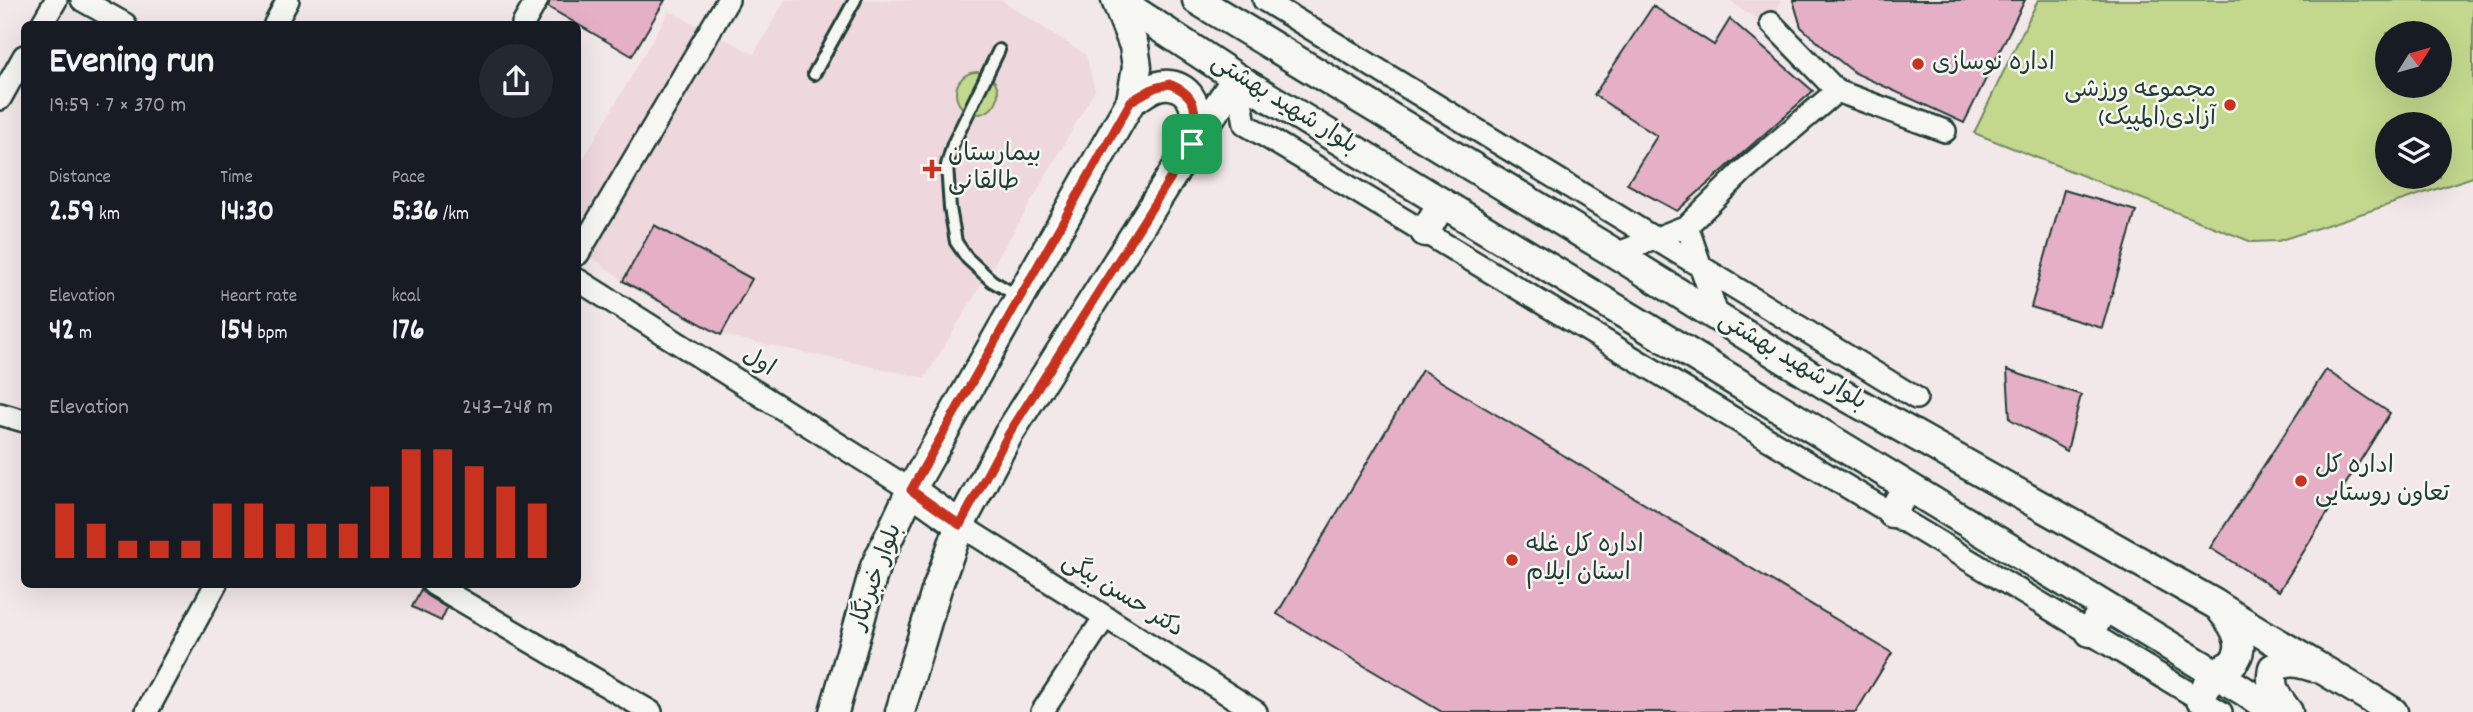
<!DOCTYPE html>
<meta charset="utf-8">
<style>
:root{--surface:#171b24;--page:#242831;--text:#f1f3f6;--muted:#9ea1a6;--accent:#c8321e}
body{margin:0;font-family:Dekko,"Playpen Sans Arabic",sans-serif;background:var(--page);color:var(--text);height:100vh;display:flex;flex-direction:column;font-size:26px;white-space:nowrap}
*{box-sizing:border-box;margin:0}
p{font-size:23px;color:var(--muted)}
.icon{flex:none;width:38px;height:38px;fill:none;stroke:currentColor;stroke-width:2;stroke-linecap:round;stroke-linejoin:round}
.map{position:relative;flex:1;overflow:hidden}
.details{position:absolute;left:21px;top:21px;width:560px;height:567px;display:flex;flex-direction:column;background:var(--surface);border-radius:10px;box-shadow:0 7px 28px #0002}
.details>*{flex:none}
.needle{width:46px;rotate:53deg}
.buttons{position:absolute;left:2375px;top:21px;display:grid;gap:14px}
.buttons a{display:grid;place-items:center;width:77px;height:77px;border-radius:50%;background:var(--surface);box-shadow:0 7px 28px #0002;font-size:35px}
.pin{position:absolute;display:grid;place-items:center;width:60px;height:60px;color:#fff;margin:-30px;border-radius:14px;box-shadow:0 4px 10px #0006}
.round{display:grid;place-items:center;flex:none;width:74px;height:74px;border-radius:37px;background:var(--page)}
.headline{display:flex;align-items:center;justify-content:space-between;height:119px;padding:0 28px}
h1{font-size:38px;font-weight:800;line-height:52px}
.stats{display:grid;grid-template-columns:repeat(3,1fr);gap:10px;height:119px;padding:7px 28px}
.stats div{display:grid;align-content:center}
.stats b{font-size:30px;font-weight:800}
.stats small{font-size:19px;font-weight:400}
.stats p{font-size:19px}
.chart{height:196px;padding:14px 28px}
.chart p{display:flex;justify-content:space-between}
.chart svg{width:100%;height:126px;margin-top:7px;stroke:var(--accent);stroke-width:6}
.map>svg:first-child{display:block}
</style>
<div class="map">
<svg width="2473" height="712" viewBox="0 0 2473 712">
<rect width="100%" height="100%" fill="#f3e8e9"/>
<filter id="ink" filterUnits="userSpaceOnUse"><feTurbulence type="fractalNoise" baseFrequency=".0143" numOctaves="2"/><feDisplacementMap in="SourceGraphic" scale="14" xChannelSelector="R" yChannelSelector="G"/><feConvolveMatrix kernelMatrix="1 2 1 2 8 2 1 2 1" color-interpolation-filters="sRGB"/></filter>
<g filter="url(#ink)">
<!-- built -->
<path fill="#efd7de" d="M785 0H1001L1086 55 1095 90 1020 221 925 378 721 335 629 285 578 247V168L669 11 754 54Z
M1730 0H1782L1771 23 1746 13Z"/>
<!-- green -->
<path fill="#c3d88d" stroke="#718a60" stroke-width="2" fill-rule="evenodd" d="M2038 0H2473V177L2278 241 2252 242 1974 133ZM2387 33H2440V86H2387ZM2440 124V177H2387V124Z
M956 93a21 21 0 1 1 42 0a21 21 0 1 1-42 0Z"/>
<!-- building -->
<path fill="#e5afc6" stroke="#1f3d34" stroke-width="2" d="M550 0H665L632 56 548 7Z
M1793 0H2025L1964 123 1855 73 1831 54 1801 27Z
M1653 6 1714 45 1730 19 1813 91 1677 211 1627 184 1657 136 1594 95Z
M2064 190 2136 211 2102 328 2031 307Z
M654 225 752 279 721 335 623 281Z
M1422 370 1892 653 1856 712H1442L1277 614Z
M2007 370 2081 395 2067 451 2010 419Z
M2326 370 2390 413 2279 591 2210 548Z
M421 589 426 595 447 608 441 621 412 607Z"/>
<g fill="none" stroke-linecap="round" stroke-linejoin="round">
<defs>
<path id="service" d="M999 50 953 144 947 165 950 208 956 242 967 258 992 281 1019 297
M814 74 855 0"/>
<path id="minor" d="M82 0 125 24
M1264 0 1916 398
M1771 23 1837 91 1945 131
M42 24 56 0
M275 24 288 0
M523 24 537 0
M1237 78 1245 124 2221 712
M0 99 24 56
M1687 226 1718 317
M578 254 728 0
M1616 254 1687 226 1743 171 1837 91
M578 280 911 490
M0 414 24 421
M960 525 1256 712
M433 584 651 712
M147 711 216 584
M1042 712 1105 617"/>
<path id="secondary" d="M1118 0 1237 78 2244 691 2275 712
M1197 0 1616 254 1826 385 2215 604C2273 642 2334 675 2393 712
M1131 101C1139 97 1147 90 1155 87 1177 79 1195 94 1195 116 1195 125 1193 135 1192 144
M1425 232 1442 203
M911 490 960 525
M1892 513 1907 487
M2090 632 2104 607
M2200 698C2205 691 2209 679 2215 673 2219 670 2226 668 2230 665 2249 649 2235 626 2222 611
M834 712 875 567 911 490 1131 101 1137 67 1134 46 1116 0
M900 712 937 588 960 525 1008 435 1192 144 1237 78
M2288 712C2276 696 2269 688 2273 668 2288 660 2297 662 2313 667"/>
</defs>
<!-- service casing -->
<use href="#service" stroke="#1f3d34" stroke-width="16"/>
<!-- minor casing -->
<use href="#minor" stroke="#1f3d34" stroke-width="26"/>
<!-- secondary casing -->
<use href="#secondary" stroke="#1f3d34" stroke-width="33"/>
<!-- service -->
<use href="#service" stroke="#f6f6f2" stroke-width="10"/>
<!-- minor -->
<use href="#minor" stroke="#f6f6f2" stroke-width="21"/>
<!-- secondary -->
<use href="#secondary" stroke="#f6f6f2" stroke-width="28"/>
</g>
</g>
<g fill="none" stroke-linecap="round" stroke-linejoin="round" filter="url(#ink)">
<defs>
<path id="route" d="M1169 84C1201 96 1196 114 1192 144L1008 435 960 525 911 490 1131 101 1154 88Z"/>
</defs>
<!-- route casing -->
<use href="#route" stroke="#fff" stroke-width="14"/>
<!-- route -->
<use href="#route" stroke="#c8321e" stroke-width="9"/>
</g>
<!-- markers -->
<g fill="#c8321e" stroke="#f6f6f2" stroke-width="2.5">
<circle cx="1918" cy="64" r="7"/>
<circle cx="2230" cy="105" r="7"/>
<path d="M928.5 158.5h7v7h7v7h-7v7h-7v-7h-7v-7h7z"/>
<circle cx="2301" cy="481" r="7"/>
<circle cx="1512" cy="560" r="7"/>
</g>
<g text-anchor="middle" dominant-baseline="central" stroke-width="5" stroke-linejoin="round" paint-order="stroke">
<!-- poi labels -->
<g font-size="24" fill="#1f3d34" stroke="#f6f6f2" text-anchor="start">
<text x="1932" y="64">اداره نوسازی</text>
<text x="2216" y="91" text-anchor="end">مجموعه ورزشی<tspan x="2216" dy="28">آزادی(المپیک)</tspan></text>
<text x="948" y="155">بیمارستان<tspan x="948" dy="28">طالقانی</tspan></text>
<text x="2315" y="467">اداره کل<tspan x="2315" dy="28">تعاون روستایی</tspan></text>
<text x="1526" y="546">اداره کل غله<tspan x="1526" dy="28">استان ایلام</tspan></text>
</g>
<!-- street labels -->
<g font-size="24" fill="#1f3d34" stroke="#f6f6f2">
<text transform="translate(1284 105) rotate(32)">بلوار شهید بهشتی</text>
<text transform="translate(1792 362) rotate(31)">بلوار شهید بهشتی</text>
<text transform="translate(758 363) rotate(32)">اول</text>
<text transform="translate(877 577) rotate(-70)">بلوار خبرنگار</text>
<text transform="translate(1122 596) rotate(32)">دکتر حسن بیگی</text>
</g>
</g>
</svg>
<div class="buttons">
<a><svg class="needle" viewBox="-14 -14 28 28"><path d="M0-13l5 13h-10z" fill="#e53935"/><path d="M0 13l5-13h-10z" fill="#9ea1a6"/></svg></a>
<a><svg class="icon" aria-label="layers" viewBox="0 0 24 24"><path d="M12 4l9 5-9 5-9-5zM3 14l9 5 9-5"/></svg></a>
</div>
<div class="pin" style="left:1192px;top:144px;background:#1e9e55"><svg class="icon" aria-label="arrive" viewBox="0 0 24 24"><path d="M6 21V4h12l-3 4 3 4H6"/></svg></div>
<section class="details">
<div class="headline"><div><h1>Evening run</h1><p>19:59 · 7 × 370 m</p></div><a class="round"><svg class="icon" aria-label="share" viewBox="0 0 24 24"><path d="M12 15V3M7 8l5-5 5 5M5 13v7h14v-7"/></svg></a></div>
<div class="stats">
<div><p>Distance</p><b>2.59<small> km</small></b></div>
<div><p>Time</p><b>14:30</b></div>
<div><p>Pace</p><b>5:36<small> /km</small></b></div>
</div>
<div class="stats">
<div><p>Elevation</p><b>42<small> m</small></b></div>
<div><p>Heart rate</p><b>154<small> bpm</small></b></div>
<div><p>kcal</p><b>176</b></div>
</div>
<div class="chart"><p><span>Elevation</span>243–248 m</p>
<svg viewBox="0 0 160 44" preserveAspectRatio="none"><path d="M5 44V25M15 44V32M25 44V38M35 44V38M45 44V38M55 44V25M65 44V25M75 44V32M85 44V32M95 44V32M105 44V19M115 44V6M125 44V6M135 44V12M145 44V19M155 44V25"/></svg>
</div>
</section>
</div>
